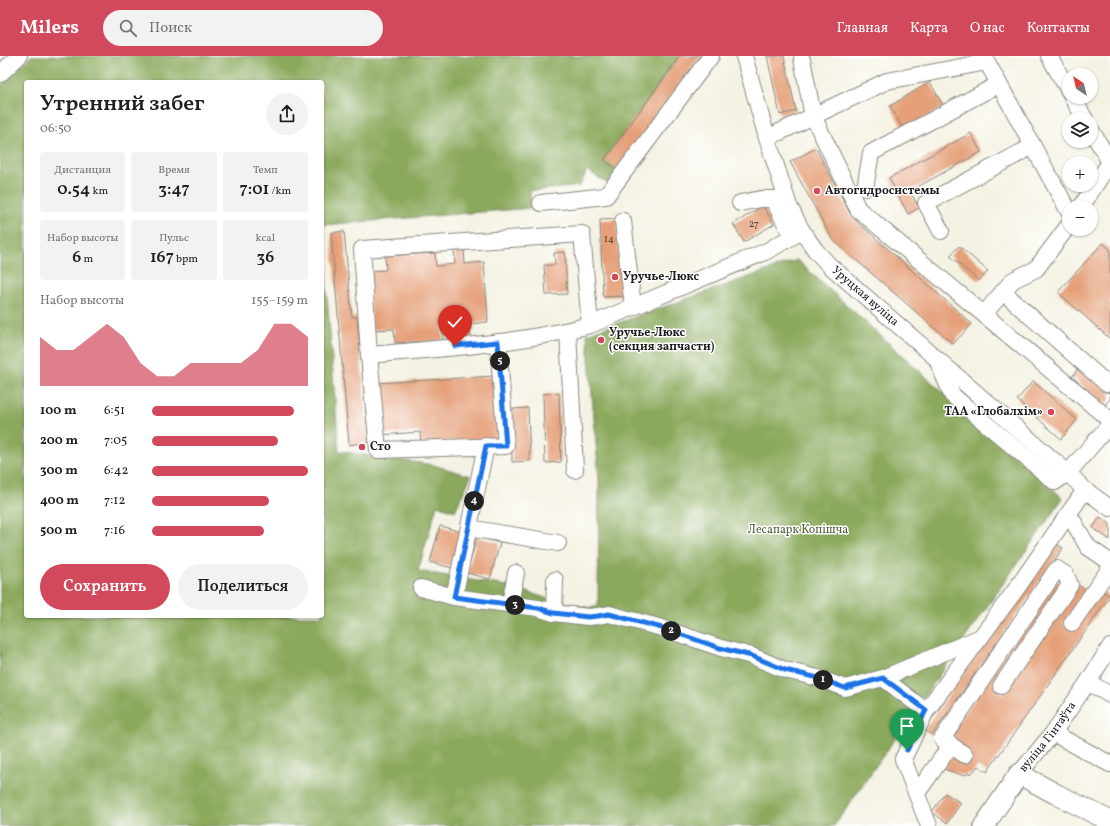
<!DOCTYPE html>
<html lang="ru">
<meta charset="utf-8">
<style>
:root{--surface:#fff;--page:#f2f2f2;--text:#202124;--muted:#757577;--accent:#d1495b}
body{margin:0;font-family:Vollkorn,serif;background:var(--page);color:var(--text);height:100vh;display:flex;flex-direction:column;font-size:15px;white-space:nowrap}
*{box-sizing:border-box;margin:0}
p{font-size:13px;color:var(--muted)}
.icon{flex:none;width:22px;height:22px;fill:none;stroke:currentColor;stroke-width:2;stroke-linecap:round;stroke-linejoin:round}
.map{position:relative;flex:1;overflow:hidden}
.sheet{position:absolute;left:24px;top:24px;width:300px;height:538px;display:flex;flex-direction:column;background:var(--surface);border-radius:4px;box-shadow:0 1px 3px #0004}
.sheet>*{flex:none}
.needle{width:26px;rotate:325deg}
.tools{position:absolute;left:1062px;top:12px;display:grid;gap:8px}
.tools a{display:grid;place-items:center;width:36px;height:36px;border-radius:50%;background:var(--surface);box-shadow:0 1px 3px #0004;font-size:20px}
.pin{position:absolute;display:grid;place-items:center;width:34px;height:34px;color:#fff;margin:-41px -17px;border-radius:50% 50% 50% 0;rotate:-45deg;box-shadow:0 0 4px #0007}
.pin .icon{rotate:45deg}
.km{position:absolute;width:20px;height:20px;margin:-10px;border-radius:50%;background:#222;color:#fff;font-size:11px;line-height:20px;text-align:center}
.round{display:grid;place-items:center;flex:none;width:42px;height:42px;border-radius:21px;background:var(--page)}
.summary{display:flex;align-items:center;justify-content:space-between;height:68px;padding:0 16px}
h1{font-size:22px;font-weight:600;line-height:30px}
.figures{display:grid;grid-template-columns:repeat(3,1fr);gap:6px;height:68px;padding:4px 16px}
.figures div{display:grid;align-content:center;border-radius:4px;background:var(--page);text-align:center}
.figures b{font-size:17px;font-weight:600}
.figures small{font-size:11px;font-weight:400}
.figures p{font-size:11px}
.chart{height:112px;padding:8px 16px}
.chart p{display:flex;justify-content:space-between}
.chart svg{width:100%;height:72px;margin-top:4px;fill:var(--accent);opacity:.7}
.primary-button{display:flex;gap:8px;margin-top:auto;padding:8px 16px}
.primary-button a{flex:1;height:46px;border-radius:24px;background:var(--accent);color:#fff;font-size:16px;font-weight:600;line-height:46px;text-align:center}
.primary-button a+a{background:var(--page);color:var(--text)}
ul{padding:0 16px;list-style:none;font-size:13px}
li{display:grid;grid-template-columns:64px 48px 1fr;align-items:center;height:30px}
li i{height:10px;border-radius:5px;background:var(--accent)}
header{display:flex;align-items:center;gap:24px;box-sizing:border-box;height:56px;padding:0 20px;background:var(--accent);color:#fff}
header strong{font-size:19px}
nav{display:flex;gap:22px;margin-inline-start:auto;font-size:14px}
.search{width:280px;height:36px;background:var(--page);display:flex;align-items:center;gap:10px;box-sizing:border-box;padding:0 14px;border-radius:22px;color:var(--muted);font-size:15px}
.map>svg:first-child{display:block}
</style>
<header>
<strong>Milers</strong>
<div class="search"><svg class="icon" aria-label="search" viewBox="0 0 24 24"><circle cx="10" cy="10" r="6"/><path d="M15 15l6 6"/></svg>Поиск</div>
<nav><a>Главная</a><a>Карта</a><a>О нас</a><a>Контакты</a></nav>
</header>
<div class="map">
<svg width="1110" height="770" viewBox="0 0 1110 770">
<rect width="100%" height="100%" fill="#fff"/>
<filter id="ink" filterUnits="userSpaceOnUse"><feTurbulence type="fractalNoise" baseFrequency=".025" numOctaves="2"/><feDisplacementMap in="SourceGraphic" scale="8" xChannelSelector="R" yChannelSelector="G"/><feConvolveMatrix kernelMatrix="1 2 1 2 8 2 1 2 1" color-interpolation-filters="sRGB"/></filter>
<filter id="wash" filterUnits="userSpaceOnUse"><feTurbulence type="fractalNoise" baseFrequency=".012" numOctaves="4" result="noise"/><feDisplacementMap in="SourceGraphic" scale="16" xChannelSelector="R" yChannelSelector="G"/><feGaussianBlur stdDeviation="0.9" result="paint"/><feColorMatrix in="noise" values="0 0 0 0 0 0 0 0 0 0 0 0 0 0 0 0 0 1.4 0 .05"/><feComposite in="paint" operator="in"/></filter>
<g filter="url(#wash)">
<rect width="100%" height="100%" fill="#f4f2e2"/>
<!-- forest -->
<path fill="#8aa95c" stroke="#53623c" d="M31 0H680L604 104 617 114 607 127 587 114 580 130 530 135 531 152 322 169V26H26V560H322V173L339 395 433 409 471 420 455 455 437 449 418 515 513 531 554 545 590 552 598 549 599 424 587 278 797 204 926 321 1063 442 834 770H0V30Z"/>
<g id="blocks">
<!-- building -->
<path fill="#e5a079" d="M680 0H700L617 114 604 104Z
M767 0H784L796 55 780 59Z
M930 26 944 51 904 74 890 50Z
M971 77 981 96 910 135 919 152 908 158 889 122Z
M816 92 852 161 972 268 953 288 832 183 790 106Z
M763 150 774 168 744 186 733 168Z
M617 163 619 203H624L626 240 603 241 600 164Z
M344 175 352 261H357L369 386 349 389 331 177Z
M1103 187 1110 193V283L1058 236Z
M959 190 988 215 979 225 950 200Z
M464 193 465 208 484 206 488 266 470 268 471 283H462L461 267 442 269 443 284 395 287 394 273 372 274 368 215 386 214 385 200 435 197 436 210 455 208 454 194Z
M565 196 567 238 546 239 544 209H555L554 197Z
M1079 311 1110 337V343L1105 349 1072 321Z
M494 320 498 382 421 387 420 376 380 379 377 327Z
M1033 325 1077 364 1061 383 1017 344Z
M559 337 561 406 545 407 543 338Z
M528 352 530 405 512 406 511 353Z
M1100 461 1110 468V484L1093 472Z
M440 470 462 476 452 512 430 506Z
M477 481 500 487 490 523 467 517Z
M1055 487 1063 492 932 679 924 674Z
M1055 524 1064 530 994 633 1002 638 1077 528 1086 534 1063 568 1072 574 1100 534 1110 540 987 716 978 710 972 717 962 719 944 713 949 698 948 681Z
M945 737 961 747 947 767 932 756Z"/>
</g>
</g>
<g filter="url(#ink)">
<use href="#blocks" fill-opacity="0" stroke="#88877f" stroke-width="1"/>
<g fill="none" stroke-linecap="round" stroke-linejoin="round">
<defs>
<g id="minor">
<path id="s1" d="M744 0 767 82 789 150 802 175 816 195 829 209 1068 417 1085 434 1110 452"/>
<path d="M1049 0 1069 35"/>
<path d="M802 3 813 60 858 153 1110 364"/>
<path d="M0 18 19 0"/>
<path d="M1072 41 1085 63"/>
<path d="M1091 74 1110 106"/>
<path d="M767 82 887 25 987 6 1069 156"/>
<path d="M865 132 871 97 999 28"/>
<path d="M541 147 606 140 711 0"/>
<path d="M740 147 761 143H773L792 180"/>
<path d="M1081 151 1110 106"/>
<path d="M623 165 633 251"/>
<path d="M941 175 926 147 1033 90"/>
<path d="M1003 236 1107 328"/>
<path d="M984 258 1013 224 1036 213 1069 169"/>
<path d="M590 269 582 178 362 193 369 299C443 292 518 288 590 269L767 195 802 175"/>
<path d="M568 275 575 414"/>
<path d="M369 299 378 394 506 390 498 286"/>
<path d="M938 306 952 339 1055 426 1068 417 1110 368"/>
<path d="M1067 461 1073 465 1088 491 1110 506"/>
<path d="M469 472 558 487"/>
<path d="M421 532 454 541 538 552 554 557 588 561 598 560 609 558 662 572 721 592 752 600 785 614 818 622 845 632 883 622 981 581"/>
<path d="M454 541 486 390"/>
<path d="M510 548 516 517"/>
<path d="M554 557 555 524"/>
<path d="M1072 567 1110 512"/>
<path d="M883 622 926 655"/>
<path d="M1088 626 1110 639"/>
<path d="M1053 677 1110 708"/>
<path d="M965 699 942 683 1057 513 1066 519 1070 529 1001 630"/>
<path id="s2" d="M1019 718 1053 677 1088 626 1110 591"/>
<path d="M917 737 951 689"/>
<path d="M929 770 903 703 926 655 1017 532 1085 434"/>
</g>
<path id="major" d="M984 770 1019 718 1056 738 1110 765"/>
</defs>
<!-- minor casing -->
<use href="#minor" stroke="#88877f" stroke-width="18"/>
<!-- major casing -->
<use href="#major" stroke="#88877f" stroke-width="22"/>
<!-- minor -->
<use href="#minor" stroke="#fff" stroke-width="16"/>
<!-- major -->
<use href="#major" stroke="#fff" stroke-width="20"/>
</g>
</g>
<g fill="none" stroke-linecap="round" stroke-linejoin="round" filter="url(#ink)">
<defs>
<path id="route" d="M455 290 498 286 506 390H486L454 541 538 552 554 557 588 561 598 560 609 558 662 572 720 592 752 600 785 614 818 622 845 632 883 622 926 654 907 694"/>
</defs>
<!-- route casing -->
<use href="#route" stroke="#fff" stroke-width="8"/>
<!-- route -->
<use href="#route" stroke="#1a73e8" stroke-width="5"/>
</g>
<!-- markers -->
<g fill="#d1495b" stroke="#fff" stroke-width="1.5">
<circle cx="817" cy="135" r="4"/>
<circle cx="615" cy="221" r="4"/>
<circle cx="601" cy="284" r="4"/>
<circle cx="1051" cy="356" r="4"/>
<circle cx="362" cy="391" r="4"/>
</g>
<g text-anchor="middle" dominant-baseline="central" stroke-width="3" stroke-linejoin="round" paint-order="stroke">
<!-- number labels -->
<g font-size="10" fill="#4e3d33">
<text x="754" y="168">27</text>
<text x="609" y="183">14</text>
</g>
<!-- poi labels -->
<g font-size="12" font-weight="bold" fill="#1c1c1c" stroke="#fff" text-anchor="start">
<text x="825" y="135">Автогидросистемы</text>
<text x="623" y="221">Уручье-Люкс</text>
<text x="609" y="277">Уручье-Люкс<tspan x="609" dy="14">(секция запчасти)</tspan></text>
<text x="1043" y="356" text-anchor="end">ТАА «Глобалхім»</text>
<text x="370" y="391">Сто</text>
</g>
<!-- street labels -->
<g font-size="12" fill="#1c1c1c" stroke="#fff">
<text stroke="none"><textPath href="#s1" startOffset="276">Уруцкая вуліца</textPath></text>
<text stroke="none"><textPath href="#s2" startOffset="47">вуліца Гінтаўта</textPath></text>
</g>
<!-- park labels -->
<g font-size="12" fill="#565f3a" stroke="#fff">
<text x="798" y="474">Лесапарк Копішча</text>
</g>
</g>
</svg>
<div class="tools">
<a><svg class="needle" viewBox="-14 -14 28 28"><path d="M0-13l5 13h-10z" fill="#e53935"/><path d="M0 13l5-13h-10z" fill="#757577"/></svg></a>
<a><svg class="icon" aria-label="layers" viewBox="0 0 24 24"><path d="M12 4l9 5-9 5-9-5zM3 14l9 5 9-5"/></svg></a>
<a>+</a>
<a>−</a>
</div>
<div class="pin" style="left:907px;top:694px;background:#1e9e55"><svg class="icon" aria-label="arrive" viewBox="0 0 24 24"><path d="M6 21V4h12l-3 4 3 4H6"/></svg></div>
<div class="pin" style="left:455px;top:290px;background:#d93025"><svg class="icon" aria-label="check" viewBox="0 0 24 24"><path d="M5 12l5 5 9-10"/></svg></div>
<b class="km" style="left:823px;top:624px">1</b>
<b class="km" style="left:671px;top:575px">2</b>
<b class="km" style="left:515px;top:549px">3</b>
<b class="km" style="left:474px;top:445px">4</b>
<b class="km" style="left:500px;top:305px">5</b>
<section class="sheet">
<div class="summary"><div><h1>Утренний забег</h1><p>06:50</p></div><a class="round"><svg class="icon" aria-label="share" viewBox="0 0 24 24"><path d="M12 15V3M7 8l5-5 5 5M5 13v7h14v-7"/></svg></a></div>
<div class="figures">
<div><p>Дистанция</p><b>0.54<small> km</small></b></div>
<div><p>Время</p><b>3:47</b></div>
<div><p>Темп</p><b>7:01<small> /km</small></b></div>
</div>
<div class="figures">
<div><p>Набор высоты</p><b>6<small> m</small></b></div>
<div><p>Пульс</p><b>167<small> bpm</small></b></div>
<div><p>kcal</p><b>36</b></div>
</div>
<div class="chart"><p><span>Набор высоты</span>155–159 m</p>
<svg viewBox="0 0 160 44" preserveAspectRatio="none"><path d="M0 44V14L10 22L20 22L30 14L40 6L50 14L60 30L70 38L80 38L90 30L100 30L110 30L120 30L130 22L140 6L150 6L160 14V44z"/></svg>
</div>
<ul>
<li><b>100 m</b>6:51<i style="width:91%"></i></li>
<li><b>200 m</b>7:05<i style="width:81%"></i></li>
<li><b>300 m</b>6:42<i style="width:100%"></i></li>
<li><b>400 m</b>7:12<i style="width:75%"></i></li>
<li><b>500 m</b>7:16<i style="width:72%"></i></li>
</ul>
<div class="primary-button"><a>Сохранить</a><a>Поделиться</a></div>
</section>
</div>
